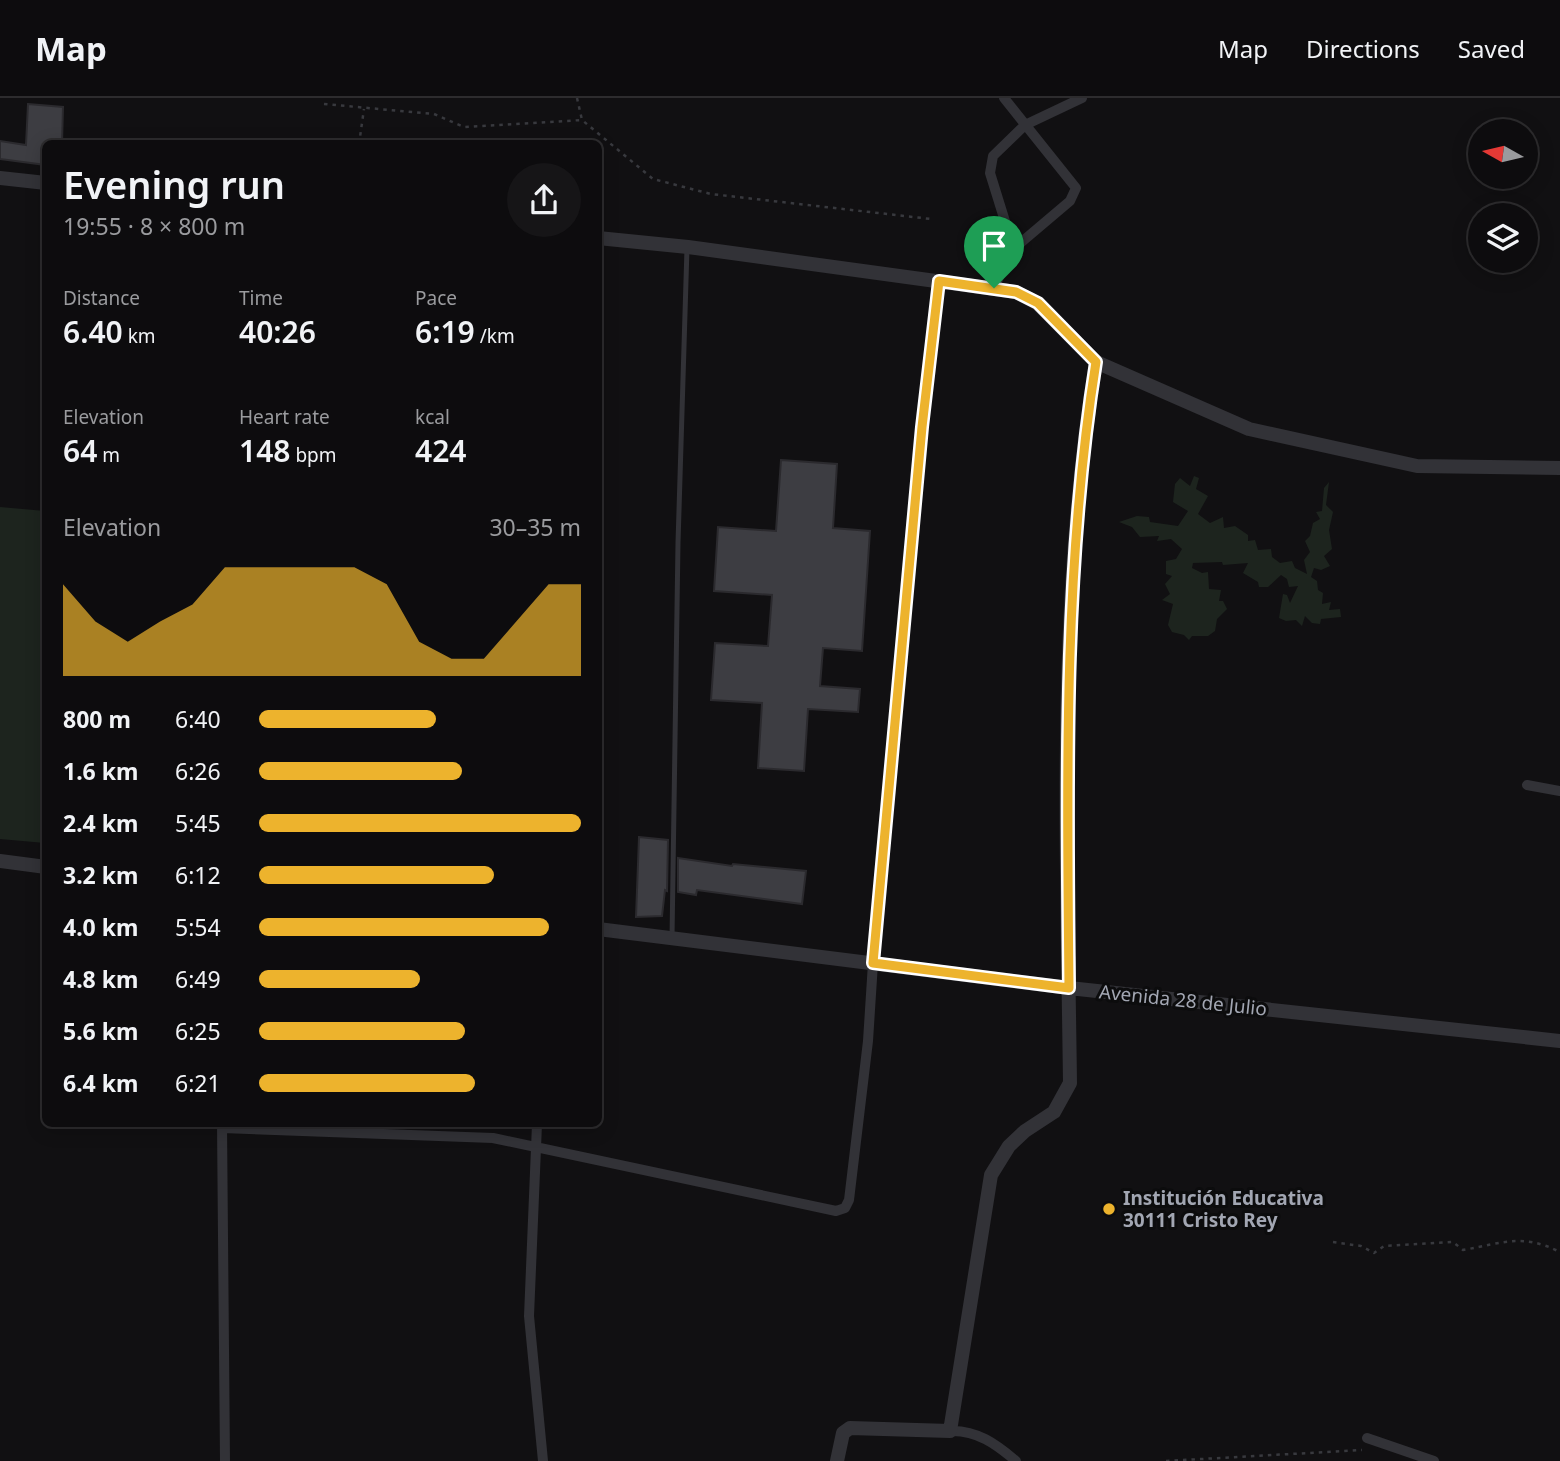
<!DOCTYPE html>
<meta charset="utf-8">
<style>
:root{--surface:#0d0c0e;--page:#161517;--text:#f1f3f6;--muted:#9a9b9e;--line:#2d2c2e;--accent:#edb32d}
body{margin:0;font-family:"Noto Sans",sans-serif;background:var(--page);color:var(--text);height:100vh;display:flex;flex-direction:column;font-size:26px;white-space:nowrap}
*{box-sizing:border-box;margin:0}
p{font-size:23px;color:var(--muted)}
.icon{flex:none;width:38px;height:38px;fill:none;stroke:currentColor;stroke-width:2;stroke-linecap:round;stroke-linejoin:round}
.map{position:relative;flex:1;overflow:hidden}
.sheet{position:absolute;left:42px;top:42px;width:560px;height:987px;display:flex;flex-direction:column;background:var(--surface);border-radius:10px;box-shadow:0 4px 18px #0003,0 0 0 2px var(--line)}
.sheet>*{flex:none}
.needle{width:46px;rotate:278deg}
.buttons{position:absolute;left:1468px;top:21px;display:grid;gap:14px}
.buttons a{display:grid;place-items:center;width:70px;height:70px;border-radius:50%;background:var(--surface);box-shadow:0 4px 18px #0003,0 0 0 2px var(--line);font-size:35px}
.pin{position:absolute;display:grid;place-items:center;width:60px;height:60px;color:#fff;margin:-72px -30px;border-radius:50% 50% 50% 0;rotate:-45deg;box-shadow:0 0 7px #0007}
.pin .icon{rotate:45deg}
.round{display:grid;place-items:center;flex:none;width:74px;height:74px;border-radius:37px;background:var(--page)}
.overview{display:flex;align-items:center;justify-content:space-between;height:119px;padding:0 21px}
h1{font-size:38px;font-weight:600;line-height:52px}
.metrics{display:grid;grid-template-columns:repeat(3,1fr);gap:10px;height:119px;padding:7px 21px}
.metrics div{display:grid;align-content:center}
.metrics b{font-size:30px;font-weight:600}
.metrics small{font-size:19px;font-weight:400}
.metrics p{font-size:19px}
.chart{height:196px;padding:14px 21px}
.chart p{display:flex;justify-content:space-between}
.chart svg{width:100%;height:126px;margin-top:7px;fill:var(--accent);opacity:.7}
ul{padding:0 21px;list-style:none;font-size:23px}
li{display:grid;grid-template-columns:112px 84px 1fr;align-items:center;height:52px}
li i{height:18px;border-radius:9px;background:var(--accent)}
header{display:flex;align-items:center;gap:42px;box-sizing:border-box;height:98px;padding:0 35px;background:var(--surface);border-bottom:2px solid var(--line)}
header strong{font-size:33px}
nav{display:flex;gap:38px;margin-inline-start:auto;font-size:24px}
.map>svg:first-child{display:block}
</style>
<header>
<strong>Map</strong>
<nav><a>Map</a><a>Directions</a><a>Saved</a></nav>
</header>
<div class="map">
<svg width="1560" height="1363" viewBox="0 0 1560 1363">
<rect width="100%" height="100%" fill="#111012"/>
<!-- green -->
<path fill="#1d241e" d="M1194 378 1199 380 1196 391 1208 398 1198 416 1210 425 1223 419 1224 430 1235 428 1248 437V443L1255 442 1258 452 1271 451 1272 459 1280 465 1292 463 1295 470 1307 476 1304 462 1310 454 1305 443 1310 438 1313 425 1320 421 1316 414 1322 413 1324 390 1329 384 1326 407 1333 414 1329 432 1332 451 1324 458 1330 468 1321 472 1314 470 1311 479 1317 483 1318 492 1323 495 1322 506 1331 504 1329 512 1340 511 1341 519 1321 521 1320 526 1312 525 1305 518 1302 528 1296 522 1286 523 1279 520 1283 496 1287 497 1290 505 1298 488 1289 489 1287 481 1281 477 1268 489H1259L1258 484 1243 475 1248 465 1223 467 1222 464 1193 465 1192 470 1202 475 1208 474 1209 491 1221 492 1219 503H1223L1227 511 1217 521 1215 533 1208 538H1192L1189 542 1184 537 1172 534 1168 527 1173 506 1162 502 1170 496 1165 486 1172 478 1166 476V463L1176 461 1182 451 1171 441 1157 443 1159 438 1140 439 1132 429 1119 424 1137 418 1149 419 1150 424 1178 428 1188 413 1173 404 1175 386 1180 380 1190 388Z
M0 409 45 413V745L0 741Z"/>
<!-- building -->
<path fill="#3d3d42" stroke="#2b2a2e" stroke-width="2" d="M28 6 63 9 62 46H46V67L0 61V43L26 47Z
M781 362 837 366 833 430 870 433 862 553 823 550 820 588 860 591 858 614 808 611 804 673 758 670 762 605 711 602 715 545 768 548 772 497 714 493 718 429 776 433Z
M639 739 668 742 667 793 665 792 662 818 636 819Z
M678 760 732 768 733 766 806 773 802 806 697 792 696 797 678 794Z"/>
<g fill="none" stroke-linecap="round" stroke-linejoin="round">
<!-- path -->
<path stroke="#38393e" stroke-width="2.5" stroke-dasharray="3.5 5" stroke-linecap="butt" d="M577 0 582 22 653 81 711 96 931 121
M324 6 434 16 464 29 582 22
M359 46 364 11
M1333 1144 1361 1148 1374 1155 1384 1148 1453 1144 1463 1152C1503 1145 1522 1135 1560 1154
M1166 1363 1362 1352"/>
<!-- service -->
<path stroke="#323237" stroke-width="5" d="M672 840 678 445 687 150
M874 863 922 329 939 186"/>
<!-- minor -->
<path stroke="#323237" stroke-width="10" d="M1004 0 1076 90 1070 103 1011 153
M994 190 1011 153 1008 133 990 75 993 58 1025 27 1082 0
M1527 687 1560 693
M222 1026 225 1363
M537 1026 529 1218 543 1363
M222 1030 493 1040 836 1113 845 1110 849 1102 868 943 873 865
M950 1333C977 1332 996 1346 1016 1363
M1367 1340 1434 1363"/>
<!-- tertiary -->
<path stroke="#323237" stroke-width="14" d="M0 80 46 85
M598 140 688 149 1016 194 1037 205 1096 264 1249 331 1417 368 1560 370
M0 763 46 769
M598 831 1069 890 1560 943
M837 1363 843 1335 850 1330 950 1333 991 1077 1009 1048 1025 1033 1054 1014 1070 985C1067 745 1057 501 1096 264"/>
</g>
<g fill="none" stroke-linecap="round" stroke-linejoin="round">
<defs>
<path id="route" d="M939 183 1016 194 1038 205 1096 264C1063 470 1067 681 1069 890L873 865 922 329Z"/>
</defs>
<!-- route casing -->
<use href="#route" stroke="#fff" stroke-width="14"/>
<!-- route -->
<use href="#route" stroke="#edb32d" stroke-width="9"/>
</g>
<!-- markers -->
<circle fill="#edb32d" stroke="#0c0c0d" stroke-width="2.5" cx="1109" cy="1111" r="7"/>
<g text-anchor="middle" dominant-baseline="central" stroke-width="6" stroke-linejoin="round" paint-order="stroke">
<!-- street labels -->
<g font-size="19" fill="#a2a6b2" stroke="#0c0c0d">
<text transform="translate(1183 902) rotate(6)">Avenida 28 de Julio</text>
</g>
<!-- poi labels -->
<g font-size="19" font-weight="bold" fill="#a2a6b2" stroke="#0c0c0d" text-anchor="start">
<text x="1123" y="1100">Institución Educativa<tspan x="1123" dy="22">30111 Cristo Rey</tspan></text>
</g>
</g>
</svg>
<div class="buttons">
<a><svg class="needle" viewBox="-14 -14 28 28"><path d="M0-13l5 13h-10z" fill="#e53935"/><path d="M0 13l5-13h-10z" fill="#9a9b9e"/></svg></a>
<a><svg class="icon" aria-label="layers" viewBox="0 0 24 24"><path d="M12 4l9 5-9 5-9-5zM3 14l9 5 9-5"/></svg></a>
</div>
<div class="pin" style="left:994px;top:190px;background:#1e9e55"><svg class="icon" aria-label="arrive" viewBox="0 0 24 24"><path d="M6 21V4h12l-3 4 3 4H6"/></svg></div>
<section class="sheet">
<div class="overview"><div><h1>Evening run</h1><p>19:55 · 8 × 800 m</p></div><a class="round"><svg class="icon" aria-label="share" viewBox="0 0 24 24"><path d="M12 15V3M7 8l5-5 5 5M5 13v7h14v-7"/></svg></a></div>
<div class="metrics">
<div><p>Distance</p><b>6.40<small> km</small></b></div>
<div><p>Time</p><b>40:26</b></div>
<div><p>Pace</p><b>6:19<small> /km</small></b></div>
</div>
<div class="metrics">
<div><p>Elevation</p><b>64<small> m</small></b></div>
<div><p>Heart rate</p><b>148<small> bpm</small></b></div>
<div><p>kcal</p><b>424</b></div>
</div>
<div class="chart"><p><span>Elevation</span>30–35 m</p>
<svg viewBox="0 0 160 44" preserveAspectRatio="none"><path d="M0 44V12L10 25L20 32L30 25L40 19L50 6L60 6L70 6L80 6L90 6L100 12L110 32L120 38L130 38L140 25L150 12L160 12V44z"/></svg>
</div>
<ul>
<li><b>800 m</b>6:40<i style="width:55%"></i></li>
<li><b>1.6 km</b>6:26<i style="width:63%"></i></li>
<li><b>2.4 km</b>5:45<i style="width:100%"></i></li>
<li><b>3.2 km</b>6:12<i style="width:73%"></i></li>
<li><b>4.0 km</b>5:54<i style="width:90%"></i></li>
<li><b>4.8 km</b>6:49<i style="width:50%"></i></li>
<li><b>5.6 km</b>6:25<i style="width:64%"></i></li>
<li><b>6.4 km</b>6:21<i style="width:67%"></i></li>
</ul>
</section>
</div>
